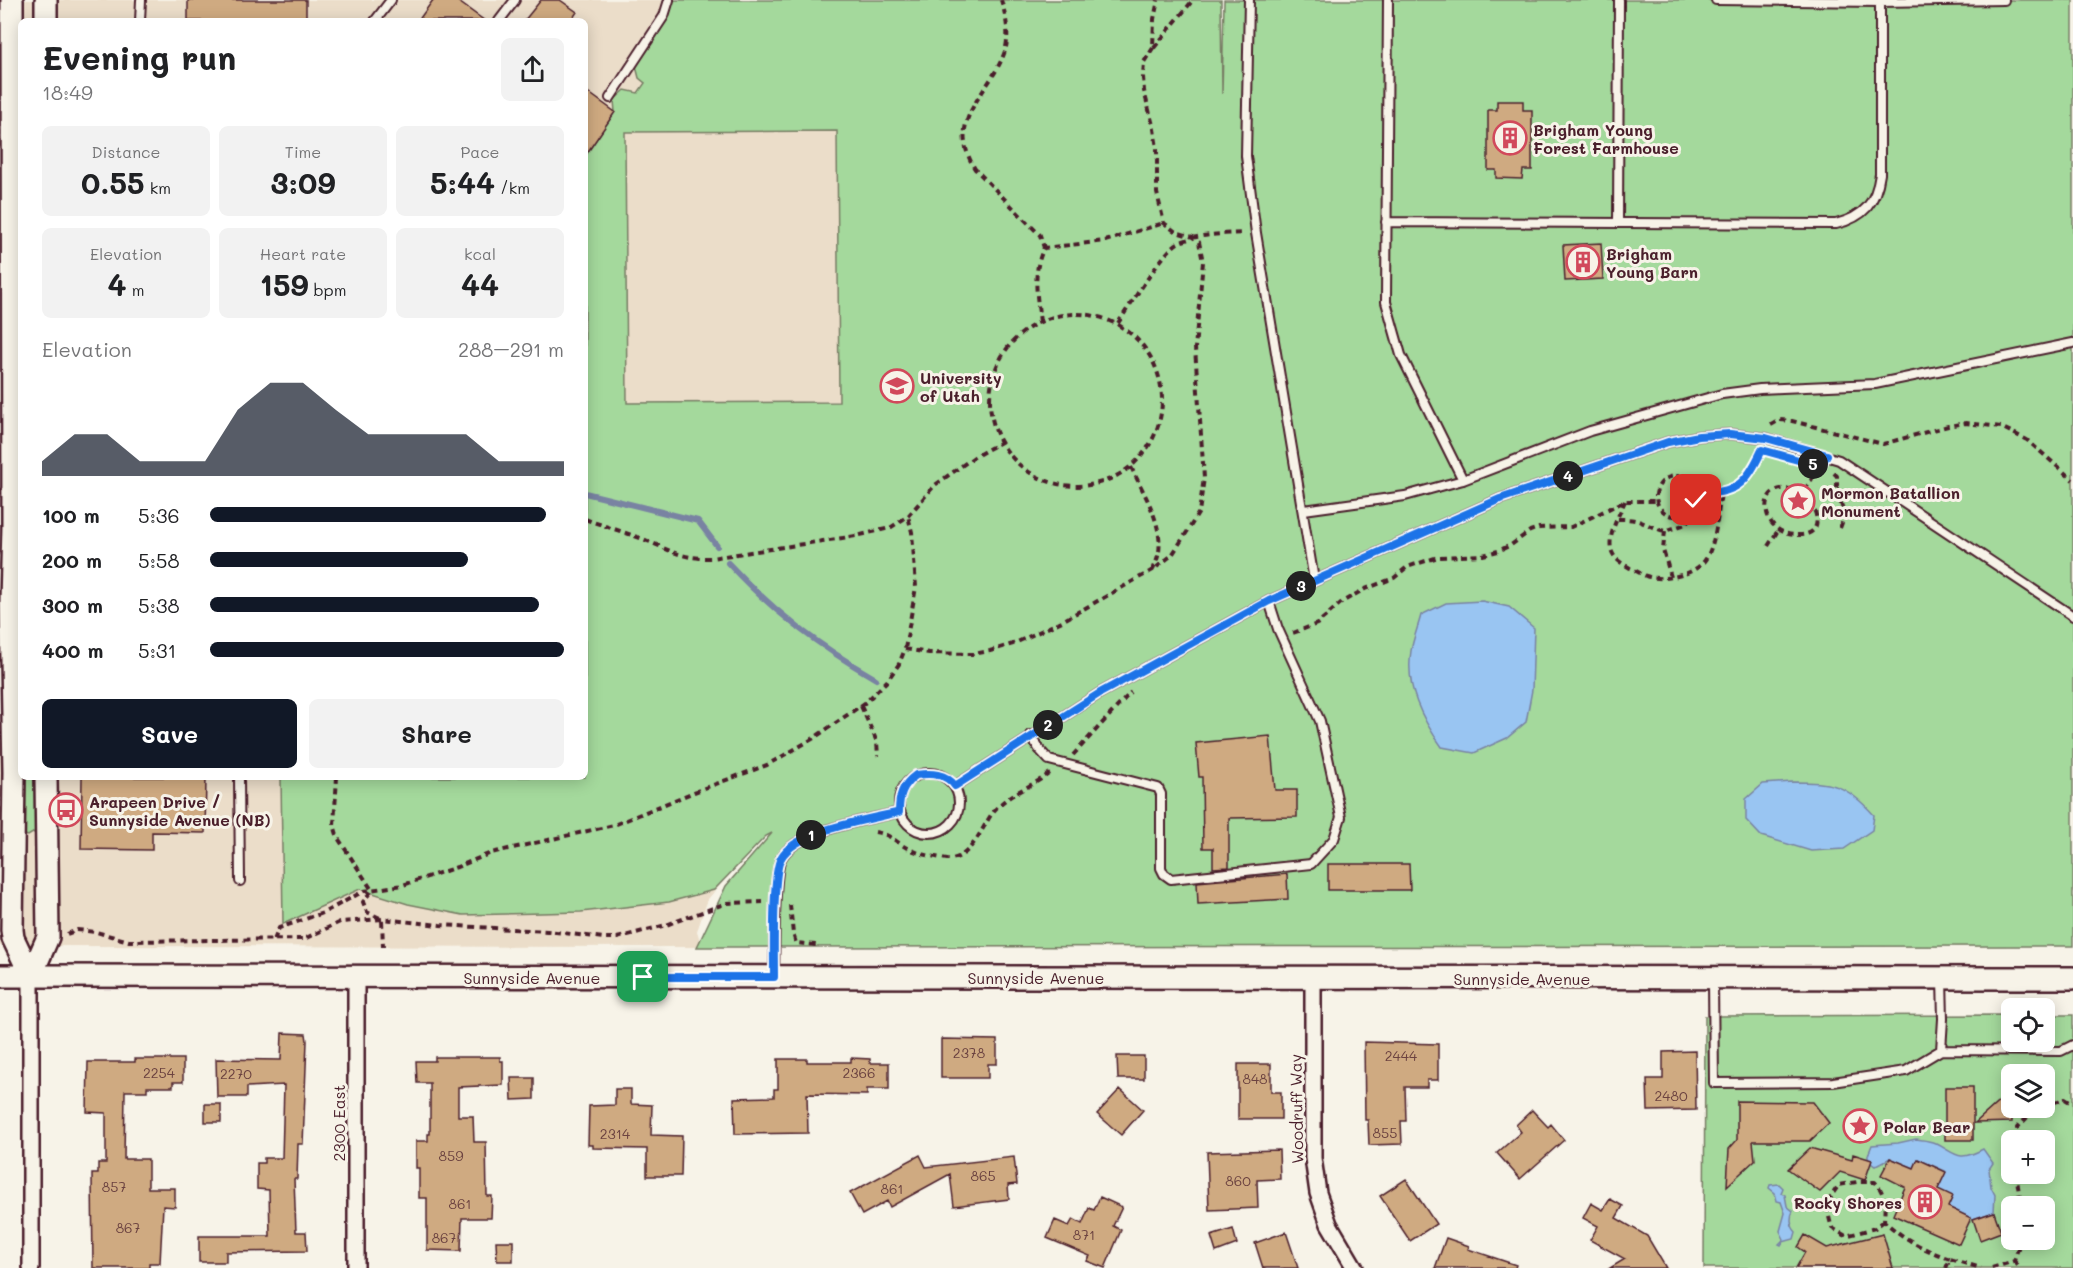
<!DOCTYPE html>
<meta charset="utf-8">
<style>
:root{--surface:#fff;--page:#f2f2f2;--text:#202124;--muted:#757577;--accent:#111827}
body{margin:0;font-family:Mali,sans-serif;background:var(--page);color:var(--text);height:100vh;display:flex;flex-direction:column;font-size:22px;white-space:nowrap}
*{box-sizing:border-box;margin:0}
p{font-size:20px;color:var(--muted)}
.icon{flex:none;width:33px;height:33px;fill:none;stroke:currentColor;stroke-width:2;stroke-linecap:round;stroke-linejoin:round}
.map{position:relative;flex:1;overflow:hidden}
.side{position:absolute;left:18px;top:18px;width:570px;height:762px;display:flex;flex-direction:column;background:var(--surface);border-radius:9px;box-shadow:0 3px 15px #0003}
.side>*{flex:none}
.tools{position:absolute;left:2001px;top:998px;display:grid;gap:12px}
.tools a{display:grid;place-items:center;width:54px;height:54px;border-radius:9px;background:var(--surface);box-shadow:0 3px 15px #0003;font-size:30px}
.pin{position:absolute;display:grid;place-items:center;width:51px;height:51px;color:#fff;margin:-26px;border-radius:12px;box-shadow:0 3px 9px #0006}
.km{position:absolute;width:30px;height:30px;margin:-15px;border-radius:50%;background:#222;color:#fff;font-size:16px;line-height:30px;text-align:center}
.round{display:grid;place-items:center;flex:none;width:63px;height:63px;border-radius:9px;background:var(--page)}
.head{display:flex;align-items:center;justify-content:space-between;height:102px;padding:0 24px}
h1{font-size:33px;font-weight:700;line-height:45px}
.figures{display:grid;grid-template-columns:repeat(3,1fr);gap:9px;height:102px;padding:6px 24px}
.figures div{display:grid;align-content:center;border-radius:9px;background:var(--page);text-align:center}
.figures b{font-size:30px;font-weight:700}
.figures small{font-size:16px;font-weight:400}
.figures p{font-size:16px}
.chart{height:168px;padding:12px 24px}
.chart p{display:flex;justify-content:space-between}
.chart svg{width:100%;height:108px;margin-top:6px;fill:var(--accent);opacity:.7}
.button{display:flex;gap:12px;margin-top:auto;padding:12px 24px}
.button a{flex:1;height:69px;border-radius:9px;background:var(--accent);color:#fff;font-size:24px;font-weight:700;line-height:69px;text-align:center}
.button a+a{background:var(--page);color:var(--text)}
ul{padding:0 24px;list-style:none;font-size:20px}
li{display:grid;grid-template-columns:96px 72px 1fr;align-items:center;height:45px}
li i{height:15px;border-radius:8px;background:var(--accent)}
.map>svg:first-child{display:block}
</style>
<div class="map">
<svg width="2073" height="1268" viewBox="0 0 2073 1268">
<rect width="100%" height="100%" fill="#f7f3e8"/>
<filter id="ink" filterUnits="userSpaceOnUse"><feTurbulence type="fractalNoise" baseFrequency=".0167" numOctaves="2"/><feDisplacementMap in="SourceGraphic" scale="12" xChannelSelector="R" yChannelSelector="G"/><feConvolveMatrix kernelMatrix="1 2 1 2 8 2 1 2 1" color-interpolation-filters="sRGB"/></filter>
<g filter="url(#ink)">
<!-- built -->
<path fill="#ebddc9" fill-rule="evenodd" d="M0 0H1210L896 724 754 845 708 899 697 931 702 947 0 946ZM21 21H585V777H21Z"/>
<!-- green -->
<path fill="#a4d99c" stroke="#777c64" stroke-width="1.5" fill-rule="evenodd" d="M673 0H1221L1222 94 1224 0H2073V946L697 947 726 886 772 833 766 836 714 890 669 902 581 912 463 915 408 904 360 889 283 924 281 777H585V156L615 112 614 100 625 90 638 93 645 83 639 78 636 66 666 16ZM837 131 839 402 627 403 625 132Z
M24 777H36V831L28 836 25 835 24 829Z
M2011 1015 2012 1041H2044L2045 1015H2073V1268H1704L1705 1016ZM2012 1074H2044V1107H2012ZM2012 1140H2044V1173H2012ZM2012 1206H2044V1239H2012Z"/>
<!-- water -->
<path fill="#99c5f2" stroke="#7983a2" stroke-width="1.5" d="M1482 601 1509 607 1534 628 1532 690 1526 722 1507 738 1474 753 1442 747C1422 719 1405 687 1411 651 1413 639 1418 627 1421 615L1446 603Z
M1792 782C1833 782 1846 784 1874 815L1872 830 1844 849 1811 851 1761 836 1746 820V799L1763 784Z
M1916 1139C1922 1140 1929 1140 1935 1143 1956 1153 1957 1163 1983 1149L1993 1163 1989 1169 1991 1187 1995 1195 1994 1212 1973 1219 1948 1207 1938 1189 1945 1171 1918 1159 1914 1168 1890 1158 1875 1166 1868 1161V1155L1872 1145 1898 1143Z
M1779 1184 1783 1188 1781 1193 1785 1195 1787 1206 1793 1211C1790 1217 1790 1226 1796 1232L1794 1239 1783 1242 1781 1245 1779 1244 1784 1239 1780 1231 1785 1213 1781 1202 1777 1201 1775 1193 1769 1188 1770 1185Z"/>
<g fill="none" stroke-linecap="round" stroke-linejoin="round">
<!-- stream -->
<path stroke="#7983a2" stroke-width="6" d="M585 493 698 521 717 546
M728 563C773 612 819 646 876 679"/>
</g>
<!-- building -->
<path fill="#cfaa81" stroke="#4a1f2b" stroke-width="1.5" d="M188 0H306V21H188Z
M433 0H456L485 21H418Z
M541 0H560L577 12 571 21H524Z
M585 90 615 112 585 156Z
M1497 101H1523V110H1532V170H1523L1522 179 1496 178V170H1488V110H1497Z
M1601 243 1603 279 1565 281 1563 245Z
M1270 736 1275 790H1297V817L1229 818V867L1213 868V848H1203L1202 777H1199L1196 743Z
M82 777H206L205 833 152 832V850L81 849Z
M1328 864H1409L1410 890H1328Z
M1287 874 1288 899 1198 904 1197 882Z
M282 1033 306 1034 307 1041 303 1144H298L297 1179H294L296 1232H306L307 1251 226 1252V1262H199V1236H270L269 1190 257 1189V1163H264V1158H282L284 1085 247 1087V1097H217L216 1059 281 1060Z
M941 1039 997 1040V1064H988V1078H941Z
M1364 1042 1438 1044V1080H1427V1087H1405L1406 1121H1401L1402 1144 1369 1145 1368 1120H1365Z
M1695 1051 1696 1110 1648 1111 1647 1079H1663V1052Z
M1117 1056H1144V1079H1118Z
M435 1057H500V1061H503V1085L458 1087V1116H473L474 1142H486L487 1196H492L491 1218H462L461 1251 427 1250V1198H419V1168H416V1141H428V1134H430V1083H417L416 1061H435Z
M851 1058 870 1059V1063H889V1089H867V1095L807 1094 808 1133 735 1134 734 1098 774 1097V1089H778V1059H807V1062H851Z
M135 1059H183V1082H173V1087H147V1091H125L124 1159H148V1188H175V1207L163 1206 160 1263H149V1268H93L92 1174H98V1163H106V1113L87 1112 88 1062H135Z
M1238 1064H1271V1092H1281V1119H1238Z
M511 1078H534V1099L512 1100Z
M1945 1087H1973V1140H1945Z
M615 1089H631V1104L652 1105 651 1135 682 1136 681 1176H647V1149L593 1148V1145H588L589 1106 615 1105Z
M1120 1089 1143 1110 1121 1135 1097 1114Z
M2012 1090V1122L1975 1123Z
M1737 1101 1813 1102 1829 1123 1810 1141H1753L1755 1160 1727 1186 1729 1149 1737 1140Z
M205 1104H221V1122H205Z
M1532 1110 1548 1127 1551 1124 1564 1140 1520 1179 1497 1153 1521 1132 1516 1125Z
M1810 1148 1852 1160 1853 1154 1872 1160 1865 1180 1840 1172 1820 1192 1788 1169Z
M1279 1150 1280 1179 1257 1180 1258 1208 1209 1210 1207 1152Z
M920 1155 926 1167 1014 1157 1017 1184 1008 1185 1009 1199 954 1206 950 1174 890 1207 887 1201 862 1215 850 1193Z
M1890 1158 1914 1168 1918 1159 1946 1172 1938 1189 1953 1196 1948 1207 1971 1218 1959 1244 1893 1215 1905 1187 1881 1175Z
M1406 1179 1436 1224 1410 1241 1380 1196Z
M1100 1197 1122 1207 1113 1226 1121 1230 1105 1268 1087 1261 1090 1256 1047 1238 1055 1220 1069 1226 1073 1219 1082 1224 1089 1208 1094 1210Z
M1610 1199 1623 1206 1616 1218 1647 1236 1666 1268H1610L1625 1259 1590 1240 1598 1226 1583 1218 1591 1203 1603 1210Z
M1994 1212 2001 1232 1980 1240 1973 1219Z
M1233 1229 1237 1244 1216 1252 1211 1236Z
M1286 1232 1298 1268H1263L1255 1243Z
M1883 1234 1893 1268H1796L1805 1252 1798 1247 1805 1235 1827 1248Z
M1446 1238 1469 1246 1468 1249 1516 1265 1515 1268H1435Z
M496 1241H513V1261H497Z"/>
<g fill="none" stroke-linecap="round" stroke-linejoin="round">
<defs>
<path id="lane" d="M1249 0 1246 156 1256 233 1314 580
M1388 0 1386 302 1401 355 1463 480
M1716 0 1880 2 2004 0
M140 21 141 0
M375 21 391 0
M499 21 515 0
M610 98 664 16 669 0
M1386 222 1836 224C1864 217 1876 203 1880 174V2
M1618 223 1619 0
M1304 510 1405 496 1463 480 1590 431 1722 394 1760 389 1875 384 2073 343
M1031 735 1039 749 1049 760 1158 788 1161 794V868L1164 874 1171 879 1311 864 1334 839 1341 817 1320 721 1278 629 1269 601
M899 803a30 30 0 1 1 60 0a30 30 0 1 1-60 0Z
M239 777 240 881
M955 786 1100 693 1269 601 1500 499 1668 442 1699 436 1730 434 1766 438 1839 460 2073 616
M774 976C775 954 773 872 782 857 798 830 868 820 899 812
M1713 980 1714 1083 1833 1082 1906 1071 1941 1050 1943 1019 1942 979
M1941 1050 2061 1051 2073 1045"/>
<path id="street" d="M31 976V1268
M1313 977V1158L1318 1193 1329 1224 1355 1268
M356 978V1268"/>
<path id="secondary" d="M12 0 13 527 11 601 14 772 12 930 13 938 31 976
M46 0V21
M0 976 2073 978
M31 976 48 937 46 777"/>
</defs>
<!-- lane casing -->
<use href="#lane" stroke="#4a1f2b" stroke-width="12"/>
<!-- street casing -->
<use href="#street" stroke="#4a1f2b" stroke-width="20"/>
<!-- secondary casing -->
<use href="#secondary" stroke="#4a1f2b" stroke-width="26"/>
<!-- path -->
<path stroke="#4a1f2b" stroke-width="4" stroke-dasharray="6 4.5" stroke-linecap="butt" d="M1001 0C1006 16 1010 34 1005 51 990 95 944 118 975 169L1040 235 1044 248
M1154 48 1193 0
M990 400a86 86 0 1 1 172 0a86 86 0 1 1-172 0Z
M1040 322C1037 295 1032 272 1044 248L1105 241 1164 223
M1118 323C1129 307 1164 250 1178 243 1198 234 1221 234 1243 233
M1771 425 1780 420 1792 421 1883 444 1948 426 1966 423 2001 427 2027 440 2073 480
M1131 467C1143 492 1163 523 1159 552 1158 558 1155 565 1153 570
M1834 473 1837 476V492L1845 515 1840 528
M1656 496a20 20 0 1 1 40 0a20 20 0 1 1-40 0Z
M1803 493C1753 471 1756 538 1800 535 1827 534 1816 505 1803 493L1820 466
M1696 494C1736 493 1744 486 1762 450
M1625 501C1619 515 1608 534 1611 549 1614 560 1622 563 1630 568 1635 570 1641 574 1646 576 1663 582 1695 575 1705 560 1716 545 1718 511 1721 493
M585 519C604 526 624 532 643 539 670 550 680 559 711 558L856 536 890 528 908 516 935 485 974 457 1001 442
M1618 519C1643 518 1644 526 1665 531L1686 524 1688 521 1684 514
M1665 531 1663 550 1671 577
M1768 546 1779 529
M1293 633 1317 624 1342 602 1365 589 1394 578 1407 567 1438 557 1483 555 1498 551 1511 545 1530 531 1539 528 1571 527 1625 501H1655
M905 649 929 653 973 654 990 651 1013 644 1062 621 1153 570 1172 555 1187 532 1199 512 1204 478 1195 348 1203 262 1199 242 1193 237 1176 232 1164 223 1157 193V148L1154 129 1144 91 1143 77 1144 62 1153 48 1154 19 1158 0
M861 706 877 742 878 756
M1073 755 1131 692
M337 777 334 825 338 838 372 890 363 902 367 912 382 919 383 947
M875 832C892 835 894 841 907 848 918 854 935 857 947 859 970 861 982 827 993 812 1008 793 1032 787 1050 773
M790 905 793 934 796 943 816 945
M67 934 77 930 96 932 129 941 304 939 340 922 382 919 440 925 547 931 604 938H617L666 925 727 903 763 902
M274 940 279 928 323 913 364 891 403 885 457 867 491 853 614 825 694 792 767 765 814 738 866 702 887 681 899 664 905 649 916 587 912 532 908 516
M2044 1105 2065 1099 2073 1104
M2019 1140 2017 1128 2037 1107
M2016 1173 2021 1206
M1884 1221 1875 1228 1846 1236 1832 1228C1826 1208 1826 1202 1839 1185L1857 1182H1875C1886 1194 1885 1206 1884 1221 1904 1239 1924 1250 1950 1259
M2014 1261 2020 1268
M1946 1268 1950 1259 1981 1268
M1992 1268 2014 1261 2021 1239"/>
<!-- lane -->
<use href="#lane" stroke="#f7f3e8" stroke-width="8"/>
<!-- street -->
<use href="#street" stroke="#f7f3e8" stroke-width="15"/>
<!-- secondary -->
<use href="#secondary" stroke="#f7f3e8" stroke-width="21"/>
</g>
</g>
<g fill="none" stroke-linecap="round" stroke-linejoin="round" filter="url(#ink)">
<defs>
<path id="route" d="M643 977H774C774 954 772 874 781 858 796 830 869 820 899 812 899 796 902 785 916 775 931 773 946 773 955 786L1100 693 1269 601 1500 499 1668 442 1699 436 1730 434 1766 438 1827 455 1820 466 1762 450C1745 486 1736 493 1696 494V500"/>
</defs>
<!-- route casing -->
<use href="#route" stroke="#fff" stroke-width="12"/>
<!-- route -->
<use href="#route" stroke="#1a73e8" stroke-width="8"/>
</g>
<!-- icons -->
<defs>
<symbol id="building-ring" viewBox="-11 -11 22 22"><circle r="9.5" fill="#f7f3e8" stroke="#d1495b" stroke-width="1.5"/><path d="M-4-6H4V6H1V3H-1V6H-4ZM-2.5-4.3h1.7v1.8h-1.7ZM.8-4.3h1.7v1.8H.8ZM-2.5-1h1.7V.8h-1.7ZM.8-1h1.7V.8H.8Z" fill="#d1495b"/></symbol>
<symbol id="university-ring" viewBox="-11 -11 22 22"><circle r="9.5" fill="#f7f3e8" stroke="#d1495b" stroke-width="1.5"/><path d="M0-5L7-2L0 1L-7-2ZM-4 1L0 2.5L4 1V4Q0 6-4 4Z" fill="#d1495b"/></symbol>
<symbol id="sight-ring" viewBox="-11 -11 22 22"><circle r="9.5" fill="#f7f3e8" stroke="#d1495b" stroke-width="1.5"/><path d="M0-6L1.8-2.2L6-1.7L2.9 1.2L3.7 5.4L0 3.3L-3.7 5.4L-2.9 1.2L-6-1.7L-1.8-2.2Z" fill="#d1495b"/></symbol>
<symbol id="bus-ring" viewBox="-11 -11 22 22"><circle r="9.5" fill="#f7f3e8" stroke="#d1495b" stroke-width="1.5"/><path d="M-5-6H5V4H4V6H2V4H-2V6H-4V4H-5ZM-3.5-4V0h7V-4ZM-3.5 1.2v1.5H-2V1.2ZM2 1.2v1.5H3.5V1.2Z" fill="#d1495b"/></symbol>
</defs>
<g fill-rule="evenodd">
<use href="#building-ring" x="1491" y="119" width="38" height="38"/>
<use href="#building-ring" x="1564" y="243" width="38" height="38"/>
<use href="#university-ring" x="878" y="367" width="38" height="38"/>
<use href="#sight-ring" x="1779" y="482" width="38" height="38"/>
<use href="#bus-ring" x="47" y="791" width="38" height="38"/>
<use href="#sight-ring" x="1841" y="1107" width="38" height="38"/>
<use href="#building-ring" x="1906" y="1183" width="38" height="38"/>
</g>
<g text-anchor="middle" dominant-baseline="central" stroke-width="6" stroke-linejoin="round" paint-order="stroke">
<!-- number labels -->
<g font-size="14" fill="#6b4240">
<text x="969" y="1052">2378</text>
<text x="1401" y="1055">2444</text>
<text x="159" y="1072">2254</text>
<text x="859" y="1072">2366</text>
<text x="236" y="1073">2270</text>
<text x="1255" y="1078">848</text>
<text x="1671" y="1095">2480</text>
<text x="1385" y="1132">855</text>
<text x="615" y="1133">2314</text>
<text x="451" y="1155">859</text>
<text x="983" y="1175">865</text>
<text x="1238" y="1180">860</text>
<text x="114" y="1186">857</text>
<text x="892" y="1188">861</text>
<text x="460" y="1203">861</text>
<text x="128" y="1227">867</text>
<text x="1084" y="1234">871</text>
<text x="444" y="1237">867</text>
</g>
<!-- poi labels -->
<g font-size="16" font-weight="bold" fill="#4a1f2b" stroke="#f7f3e8" text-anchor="start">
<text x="1533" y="129">Brigham Young<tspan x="1533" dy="18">Forest Farmhouse</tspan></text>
<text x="1606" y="253">Brigham<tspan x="1606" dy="18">Young Barn</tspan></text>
<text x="920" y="377">University<tspan x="920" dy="18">of Utah</tspan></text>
<text x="1821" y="492">Mormon Batallion<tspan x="1821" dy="18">Monument</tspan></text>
<text x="89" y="801">Arapeen Drive /<tspan x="89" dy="18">Sunnyside Avenue (NB)</tspan></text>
<text x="1883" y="1126">Polar Bear</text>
<text x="1902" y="1202" text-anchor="end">Rocky Shores</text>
</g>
<!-- street labels -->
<g font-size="16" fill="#4a1f2b" stroke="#f7f3e8">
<text x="532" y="977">Sunnyside Avenue</text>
<text x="1036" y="977">Sunnyside Avenue</text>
<text x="1522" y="978">Sunnyside Avenue</text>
<text transform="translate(1296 1109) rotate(-91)">Woodruff Way</text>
<text transform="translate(338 1123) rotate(-90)">2300 East</text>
</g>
</g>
</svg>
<div class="tools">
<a><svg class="icon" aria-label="locate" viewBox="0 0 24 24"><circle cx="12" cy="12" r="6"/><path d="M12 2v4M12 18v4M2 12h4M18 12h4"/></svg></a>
<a><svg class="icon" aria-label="layers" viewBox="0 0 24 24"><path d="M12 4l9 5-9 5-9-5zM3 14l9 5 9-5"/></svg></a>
<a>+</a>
<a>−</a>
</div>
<div class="pin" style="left:643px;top:977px;background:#1e9e55"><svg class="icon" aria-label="arrive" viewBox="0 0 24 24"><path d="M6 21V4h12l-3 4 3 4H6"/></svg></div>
<div class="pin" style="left:1696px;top:500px;background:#d93025"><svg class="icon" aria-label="check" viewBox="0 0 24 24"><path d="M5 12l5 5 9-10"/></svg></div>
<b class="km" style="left:811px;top:835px">1</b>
<b class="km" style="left:1048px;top:725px">2</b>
<b class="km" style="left:1301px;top:586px">3</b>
<b class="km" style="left:1568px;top:476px">4</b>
<b class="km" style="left:1813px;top:464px">5</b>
<section class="side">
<div class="head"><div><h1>Evening run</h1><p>18:49</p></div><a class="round"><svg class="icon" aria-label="share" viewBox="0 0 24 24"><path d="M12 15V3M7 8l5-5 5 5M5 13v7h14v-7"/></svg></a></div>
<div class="figures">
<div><p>Distance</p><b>0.55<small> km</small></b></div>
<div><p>Time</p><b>3:09</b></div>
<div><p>Pace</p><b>5:44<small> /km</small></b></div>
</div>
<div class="figures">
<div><p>Elevation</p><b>4<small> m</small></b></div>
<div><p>Heart rate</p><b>159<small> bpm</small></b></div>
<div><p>kcal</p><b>44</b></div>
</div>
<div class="chart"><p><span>Elevation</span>288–291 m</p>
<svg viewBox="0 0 160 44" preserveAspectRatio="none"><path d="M0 44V38L10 27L20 27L30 38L40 38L50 38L60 17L70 6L80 6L90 17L100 27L110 27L120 27L130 27L140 38L150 38L160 38V44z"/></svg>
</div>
<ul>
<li><b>100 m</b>5:36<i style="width:95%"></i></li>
<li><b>200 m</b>5:58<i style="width:73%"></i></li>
<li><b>300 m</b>5:38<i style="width:93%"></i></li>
<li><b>400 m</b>5:31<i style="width:100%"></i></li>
</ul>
<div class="button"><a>Save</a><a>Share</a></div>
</section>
</div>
